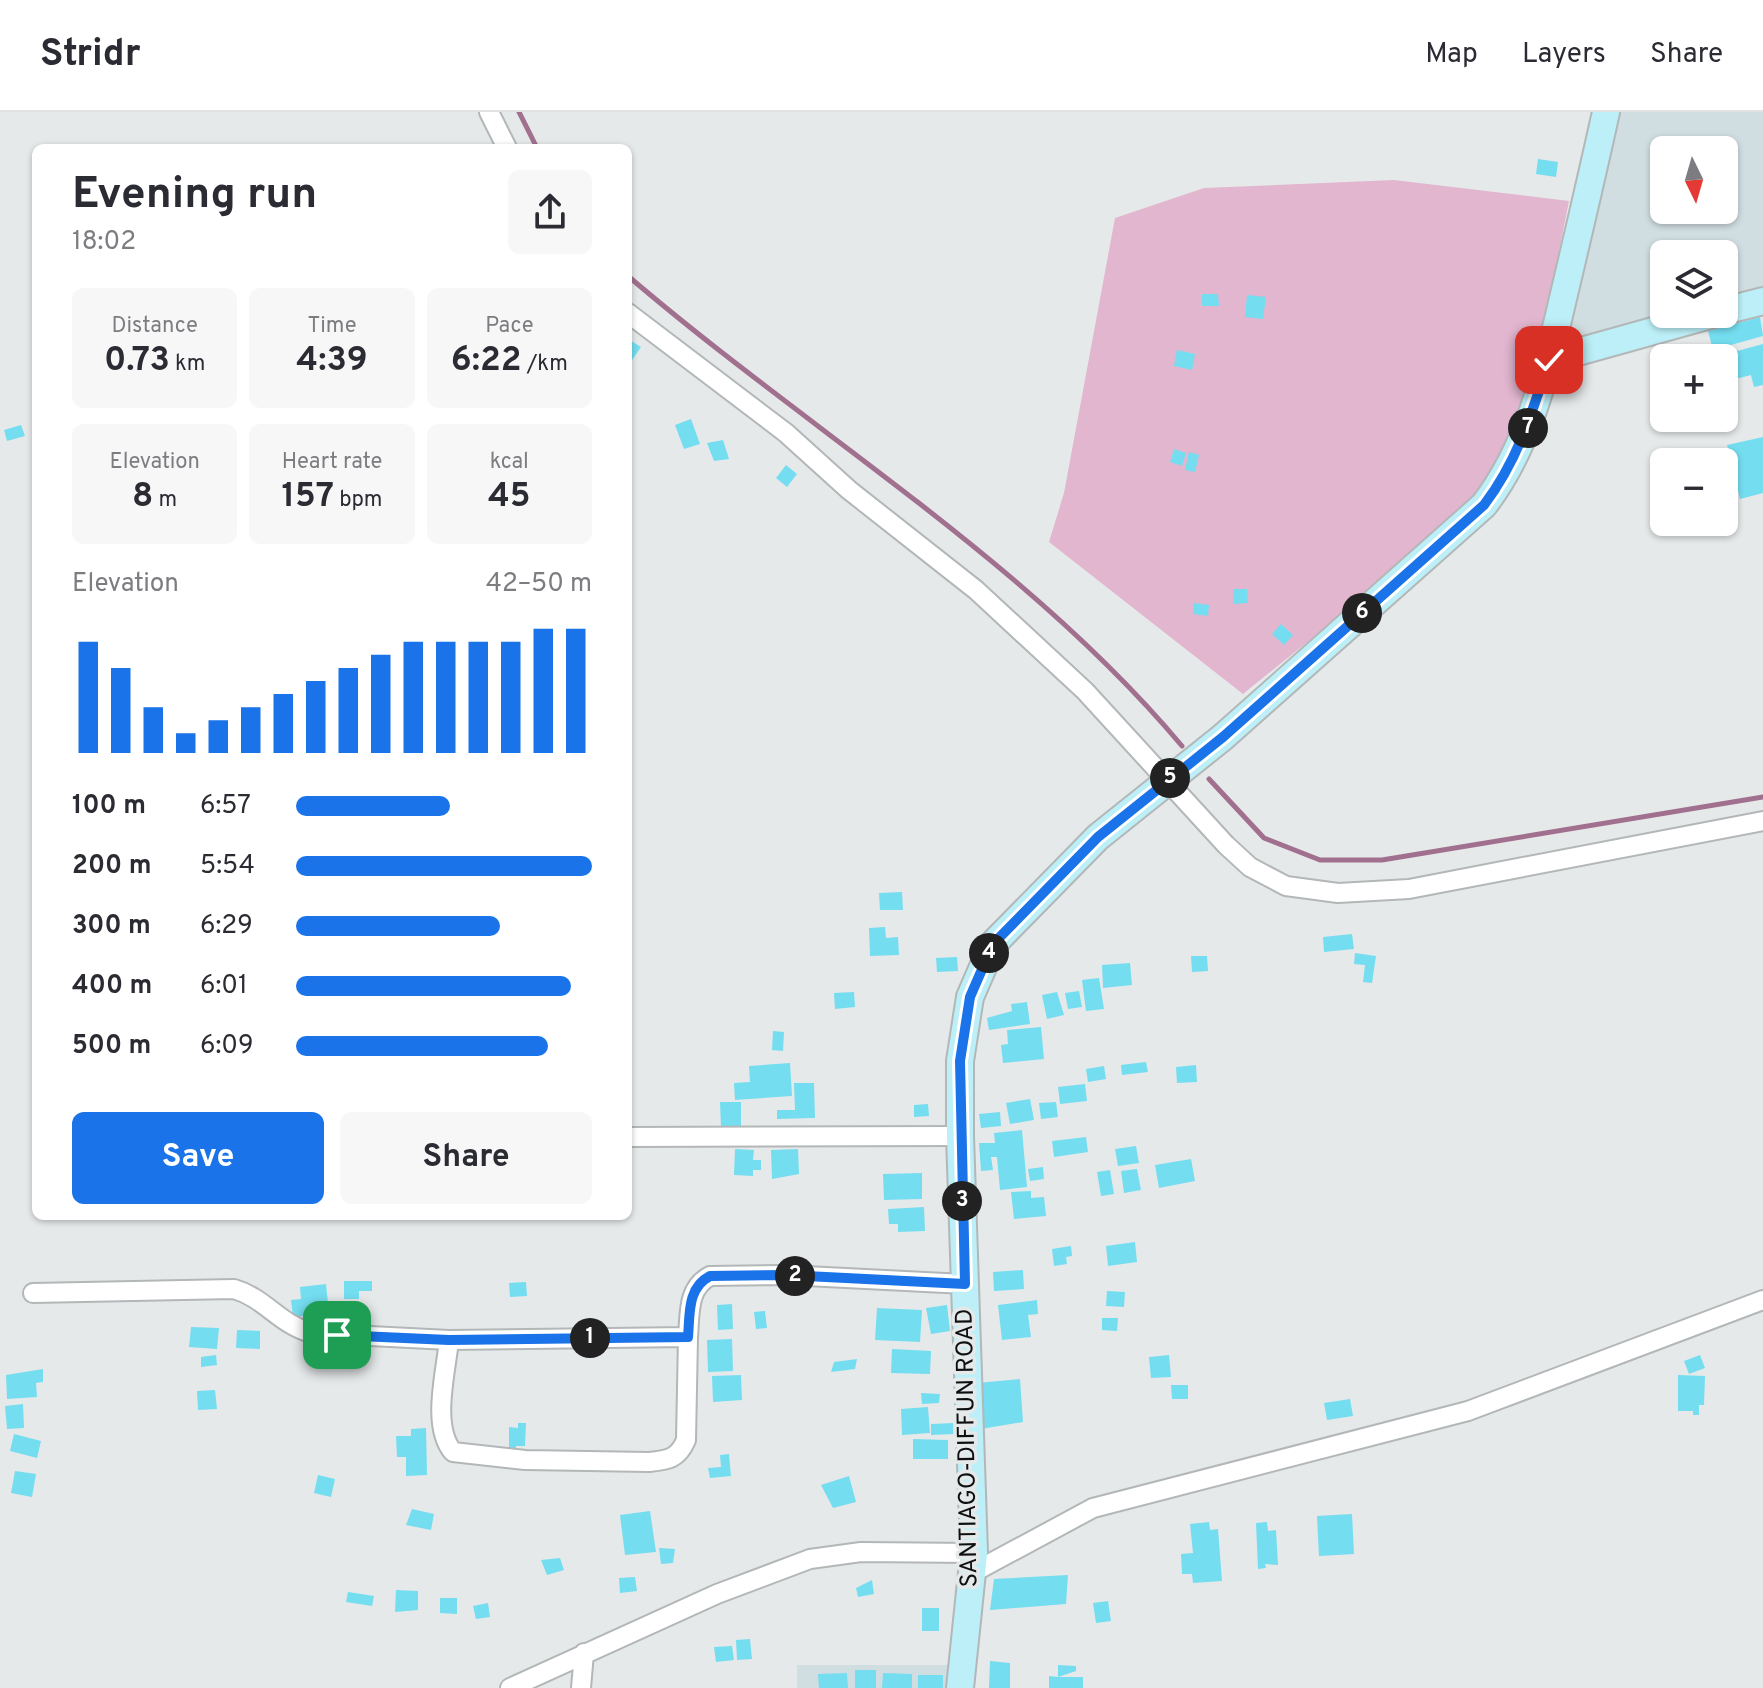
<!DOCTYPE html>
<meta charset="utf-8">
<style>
:root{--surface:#fff;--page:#f7f7f7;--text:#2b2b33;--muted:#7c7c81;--line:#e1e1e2;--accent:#1a73e8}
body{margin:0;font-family:Overpass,sans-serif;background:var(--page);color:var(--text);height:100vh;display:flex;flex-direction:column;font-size:30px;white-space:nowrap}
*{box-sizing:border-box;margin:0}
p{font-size:26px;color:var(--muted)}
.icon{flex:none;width:44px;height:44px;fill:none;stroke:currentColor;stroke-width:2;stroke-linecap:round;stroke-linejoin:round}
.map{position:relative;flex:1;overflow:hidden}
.drawer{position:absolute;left:32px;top:32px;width:600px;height:1076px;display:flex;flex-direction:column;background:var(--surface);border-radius:12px;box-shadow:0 2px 6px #0004}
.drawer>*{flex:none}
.needle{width:52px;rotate:175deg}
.controls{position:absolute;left:1650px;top:24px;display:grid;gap:16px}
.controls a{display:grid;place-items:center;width:88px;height:88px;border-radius:12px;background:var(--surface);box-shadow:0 2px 6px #0004;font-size:40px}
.pin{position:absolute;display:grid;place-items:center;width:68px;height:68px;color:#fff;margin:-34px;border-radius:16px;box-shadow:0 4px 12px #0006}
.km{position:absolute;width:40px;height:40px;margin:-20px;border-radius:50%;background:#222;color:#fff;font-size:22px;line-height:40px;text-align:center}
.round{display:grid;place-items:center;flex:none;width:84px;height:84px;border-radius:12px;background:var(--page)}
.summary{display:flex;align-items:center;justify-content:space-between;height:136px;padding:0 40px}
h1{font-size:44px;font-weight:700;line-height:60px}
.stats{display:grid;grid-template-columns:repeat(3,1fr);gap:12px;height:136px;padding:8px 40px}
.stats div{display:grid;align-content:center;border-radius:12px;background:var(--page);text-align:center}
.stats b{font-size:34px;font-weight:700}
.stats small{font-size:22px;font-weight:400}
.stats p{font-size:22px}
.chart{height:224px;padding:16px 40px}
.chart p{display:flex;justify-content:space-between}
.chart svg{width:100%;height:144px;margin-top:8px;stroke:var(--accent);stroke-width:6}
.action{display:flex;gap:16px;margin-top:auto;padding:16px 40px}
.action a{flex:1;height:92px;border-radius:12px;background:var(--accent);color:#fff;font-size:32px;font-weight:700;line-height:92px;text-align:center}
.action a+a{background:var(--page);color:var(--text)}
ul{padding:0 40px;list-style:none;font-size:26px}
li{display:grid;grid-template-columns:128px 96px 1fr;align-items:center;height:60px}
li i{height:20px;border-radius:10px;background:var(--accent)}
header{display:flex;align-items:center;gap:48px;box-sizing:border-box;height:112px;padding:0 40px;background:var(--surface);border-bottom:2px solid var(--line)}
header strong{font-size:38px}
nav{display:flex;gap:44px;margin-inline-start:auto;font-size:28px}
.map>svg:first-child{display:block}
</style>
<header>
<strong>Stridr</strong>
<nav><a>Map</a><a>Layers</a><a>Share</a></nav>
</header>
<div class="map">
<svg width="1763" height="1576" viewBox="0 0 1763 1576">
<rect width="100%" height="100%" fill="#e6e9ea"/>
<!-- built -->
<path fill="#d1dee1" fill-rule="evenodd" d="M1619 0H1763V181L1724 192V142H1664V202H1691L1580 230 1569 221 1566 208ZM1664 38H1724V98H1664Z
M797 1553H950L948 1576H797Z"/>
<!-- green -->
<path fill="#e2b6cf" d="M1394 68 1569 89 1544 216 1507 335 1484 373 1357 490 1243 582 1049 430 1064 381 1115 106 1204 76Z"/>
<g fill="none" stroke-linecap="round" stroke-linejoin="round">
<!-- stream -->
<path stroke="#a2708f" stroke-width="5" d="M519 0 537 36
M628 164C810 320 1027 449 1182 634
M1209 667 1264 726 1320 748H1382L1763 685"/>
</g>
<!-- building -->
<path fill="#74ddf0" d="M1538 47 1558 50 1556 65 1536 62Z
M1202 182H1218L1219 194H1202Z
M1247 183 1266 185 1263 207 1245 205Z
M1760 205 1763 224 1713 238 1708 219Z
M628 227 641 235 628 254Z
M1763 232V273L1754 275 1751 263 1724 270V246L1715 245Z
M1177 238 1195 242 1192 258 1174 254Z
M691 307 700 332 684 337 675 313Z
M21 313 25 324 7 329 4 318Z
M1763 325V381L1740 387 1727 333Z
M723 328 729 347 714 349 707 331Z
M1174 337 1186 341 1182 354 1170 350Z
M1189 340 1199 343 1195 360 1185 358Z
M786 353 797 362 787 375 776 366Z
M1233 477H1247L1248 491 1234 492Z
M1194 491 1209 493 1208 504 1193 502Z
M1281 512 1293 523 1284 533 1272 522Z
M902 780 903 798H880L879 781Z
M885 815 886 826 898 825 899 843 870 844 869 816Z
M1352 822 1354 837 1324 840 1323 825Z
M1355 841 1376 844 1372 871 1363 870 1365 853 1354 852Z
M1191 844H1207L1208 859 1192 860Z
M957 845 958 859 937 860 936 846Z
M1130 851 1132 873 1103 876 1102 853Z
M1099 866 1104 897 1086 899 1082 868Z
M1079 879 1082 895 1068 897 1065 881Z
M854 880 855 895 835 897 834 881Z
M1057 880 1064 903 1047 907 1042 883Z
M1027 890 1030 912 989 918 987 906 1012 899 1011 892Z
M1041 915 1044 947 1003 951 1001 933 1008 932 1007 918Z
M773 919 784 920 783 939 772 938Z
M1146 950 1148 960 1122 963 1121 953Z
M790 951 792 984 735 988 734 971 750 970 749 954Z
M1196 953 1197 970 1177 971 1176 955Z
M1104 954 1106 967 1088 970 1086 957Z
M794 971H814L815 1006 777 1007V998H795Z
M1085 972 1087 989 1060 992 1058 975Z
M1030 987 1034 1008 1010 1012 1006 991Z
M720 990H741V1015L721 1016Z
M1056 990 1058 1005 1041 1007 1039 991Z
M928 992 929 1004 914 1005V993Z
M1000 1000 1001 1014 981 1016 979 1002Z
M1022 1018 1027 1075 1000 1078 997 1045H991L993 1058 981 1059 979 1031H995L994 1021Z
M1086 1025 1088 1040 1054 1045 1052 1029Z
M1136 1034 1139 1051 1118 1054 1115 1037Z
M735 1037 754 1038 753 1048H761V1058H753V1064L734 1063Z
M798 1037 799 1062 772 1067 771 1038Z
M1191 1047 1195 1069 1159 1076 1155 1053Z
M1043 1055 1044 1067 1030 1069 1028 1057Z
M1137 1057 1141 1078 1124 1081 1121 1059Z
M1110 1058 1114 1082 1101 1084 1097 1060Z
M922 1061V1087L884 1088 883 1062Z
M1031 1079V1086L1044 1085 1046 1104 1014 1107 1011 1080Z
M924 1095 925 1119 898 1120V1112H889L888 1097Z
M1135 1130 1137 1150 1108 1154 1106 1134Z
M1071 1134 1072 1144 1066 1145 1067 1152 1054 1154 1052 1137Z
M1023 1158 1024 1177 994 1179 993 1160Z
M344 1169H372V1179H359V1187H344Z
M526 1170 527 1184 510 1185 509 1171Z
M326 1172 329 1201 293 1205 291 1188 301 1187 300 1175Z
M1107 1179 1125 1180 1124 1195 1106 1194Z
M1037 1188 1038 1202 1028 1203 1031 1225 1002 1228 998 1193Z
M732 1192 733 1217 718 1218 717 1193Z
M947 1193 950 1219 931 1222 926 1196Z
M342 1196H361V1214H342Z
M877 1196 922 1198 920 1230 875 1228Z
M765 1199 767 1216 756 1217 754 1200Z
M1102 1206H1118L1117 1219 1102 1218Z
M191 1215 219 1216 217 1237 189 1235Z
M237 1218 260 1219V1237L236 1236Z
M732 1227 733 1259 708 1260 707 1228Z
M892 1237 931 1239 930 1262 891 1261Z
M216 1243 217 1253 201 1255V1245Z
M1169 1243 1171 1265 1151 1266 1149 1245Z
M1700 1243 1705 1256 1689 1262 1684 1249Z
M857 1247 855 1257 831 1260 834 1250Z
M43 1257V1270L36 1271 37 1285 7 1287 6 1263Z
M741 1263 742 1288 713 1290 712 1264Z
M1678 1263 1705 1264 1704 1293H1699V1303H1693V1299H1678Z
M1020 1267 1023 1310 981 1317 977 1271Z
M1171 1273H1188V1287H1172Z
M215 1278 217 1297 198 1298 197 1279Z
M921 1281 940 1282 939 1291 922 1292Z
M1350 1287 1353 1304 1327 1308 1324 1291Z
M23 1292 24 1316 7 1317 5 1294Z
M928 1295 930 1321 902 1323 901 1297Z
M518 1311H526L525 1334H516V1339H509V1315L518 1316Z
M954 1311V1322L931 1323V1312Z
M426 1316 427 1363 406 1364V1345H397L396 1324H411V1317Z
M14 1322 41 1329 37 1346 10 1339Z
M913 1327 948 1328V1347H913Z
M729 1342 731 1364 710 1366 708 1356 721 1355 720 1343Z
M15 1359 36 1362 32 1385 11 1381Z
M318 1363 335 1367 331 1385 314 1381Z
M849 1364 856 1390 833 1396 821 1373Z
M412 1397 434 1402 431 1418 406 1413Z
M650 1399 656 1440 625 1443 620 1403Z
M1352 1402 1354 1442 1319 1444 1317 1404Z
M1209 1410 1210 1418 1218 1417 1222 1469 1193 1471 1192 1462H1182L1181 1442 1193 1441 1190 1412Z
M1267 1410 1268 1419 1276 1418 1278 1453 1265 1452 1266 1456 1258 1457 1256 1411Z
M659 1436 675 1437 673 1451 661 1452Z
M560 1446 564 1458 547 1463 541 1448Z
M1068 1463 1066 1492 990 1498 994 1467Z
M635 1465 637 1479 620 1481 619 1466Z
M872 1468 874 1482 858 1485 856 1476Z
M396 1478 418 1479V1498L395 1500Z
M348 1480 374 1484 372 1494 346 1490Z
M440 1486H457V1502L440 1501Z
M1108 1489 1111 1509 1096 1511 1093 1491Z
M488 1491 490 1505 476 1507 473 1494Z
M922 1496H939V1519H922Z
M750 1527 752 1547 737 1548 736 1528Z
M732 1534 734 1548 716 1550 714 1535Z
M990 1549 1010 1551V1576H989Z
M1058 1553 1076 1554V1559L1058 1565H1083V1576H1049V1564L1058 1565Z
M855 1558H876V1576H855Z
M847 1561 848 1576H819L818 1562Z
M883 1561 912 1562V1576H882Z
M918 1563H943V1576H918Z"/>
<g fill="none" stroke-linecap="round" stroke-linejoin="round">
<defs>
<path id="street" d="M489 0 507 36
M628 201 786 321 849 378 976 478 1085 579 1226 733 1250 755 1286 774 1338 781 1409 777 1763 709
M628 1025 960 1024
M33 1181 234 1177C265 1186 279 1212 311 1221L449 1228 688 1225C690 1202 687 1176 710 1164L786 1163 965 1172
M449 1228C446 1260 431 1314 453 1340L525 1348 649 1350C668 1348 678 1347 686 1328L688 1225
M974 1460 1093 1396 1468 1299 1763 1188
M510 1576 717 1482 810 1447 861 1440 974 1441
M581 1576 584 1541"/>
<path id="secondary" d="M1724 199 1763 189
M1549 248 1714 202
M960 1576 974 1441 960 1024V949L970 885 993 832 1098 725 1223 625 1484 393C1532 330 1547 254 1565 178 1579 119 1593 59 1606 0"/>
</defs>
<!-- street casing -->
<use href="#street" stroke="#b3b7b8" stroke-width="22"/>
<!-- secondary casing -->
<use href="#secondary" stroke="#b3b7b8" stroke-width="30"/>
<!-- street -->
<use href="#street" stroke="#fff" stroke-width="18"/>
<!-- secondary -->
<use href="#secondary" stroke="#bceff7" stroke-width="26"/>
</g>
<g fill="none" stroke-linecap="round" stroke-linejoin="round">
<defs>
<path id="route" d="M337 1223 449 1228 688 1225C690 1202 687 1176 710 1164L786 1163 965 1172 960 949 970 885 993 832 1098 725 1223 625 1484 393C1518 348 1532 301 1549 248"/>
</defs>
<!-- route casing -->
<use href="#route" stroke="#fff" stroke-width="16"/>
<!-- route -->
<use href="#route" stroke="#1a73e8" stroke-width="10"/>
</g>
<g text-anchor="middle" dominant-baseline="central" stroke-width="7" stroke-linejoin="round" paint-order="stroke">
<!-- street labels -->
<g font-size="24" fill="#0e0f10" stroke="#e6e9ea">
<text transform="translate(968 1336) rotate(-91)">SANTIAGO-DIFFUN ROAD</text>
</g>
</g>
</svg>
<div class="controls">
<a><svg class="needle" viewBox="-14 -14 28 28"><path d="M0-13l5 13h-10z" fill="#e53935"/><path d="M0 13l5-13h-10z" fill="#7c7c81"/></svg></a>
<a><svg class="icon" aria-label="layers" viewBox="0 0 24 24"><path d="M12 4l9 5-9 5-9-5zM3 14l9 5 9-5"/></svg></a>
<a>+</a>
<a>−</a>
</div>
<div class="pin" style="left:337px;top:1223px;background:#1e9e55"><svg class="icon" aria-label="arrive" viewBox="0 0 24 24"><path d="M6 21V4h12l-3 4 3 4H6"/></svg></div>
<div class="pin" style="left:1549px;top:248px;background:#d93025"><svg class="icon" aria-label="check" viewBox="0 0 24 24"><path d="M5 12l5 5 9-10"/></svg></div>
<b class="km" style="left:590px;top:1226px">1</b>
<b class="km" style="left:795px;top:1164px">2</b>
<b class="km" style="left:962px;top:1089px">3</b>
<b class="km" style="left:989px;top:841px">4</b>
<b class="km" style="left:1170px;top:666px">5</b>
<b class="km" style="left:1362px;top:501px">6</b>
<b class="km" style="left:1528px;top:316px">7</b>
<section class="drawer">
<div class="summary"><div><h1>Evening run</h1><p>18:02</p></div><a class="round"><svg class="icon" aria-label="share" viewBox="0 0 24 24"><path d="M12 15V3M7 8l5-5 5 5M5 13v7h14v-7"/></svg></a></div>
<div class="stats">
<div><p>Distance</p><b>0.73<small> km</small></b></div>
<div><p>Time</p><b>4:39</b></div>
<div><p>Pace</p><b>6:22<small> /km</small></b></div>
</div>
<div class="stats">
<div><p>Elevation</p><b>8<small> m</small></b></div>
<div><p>Heart rate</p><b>157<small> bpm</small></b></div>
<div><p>kcal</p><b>45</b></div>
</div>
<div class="chart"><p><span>Elevation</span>42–50 m</p>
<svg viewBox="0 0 160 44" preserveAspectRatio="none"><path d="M5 44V10M15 44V18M25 44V30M35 44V38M45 44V34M55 44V30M65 44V26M75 44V22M85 44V18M95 44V14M105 44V10M115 44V10M125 44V10M135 44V10M145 44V6M155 44V6"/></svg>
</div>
<ul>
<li><b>100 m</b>6:57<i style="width:52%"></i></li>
<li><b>200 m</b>5:54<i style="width:100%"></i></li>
<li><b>300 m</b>6:29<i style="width:69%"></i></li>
<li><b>400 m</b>6:01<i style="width:93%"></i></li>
<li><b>500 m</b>6:09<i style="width:85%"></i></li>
</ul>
<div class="action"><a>Save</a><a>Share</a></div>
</section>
</div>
